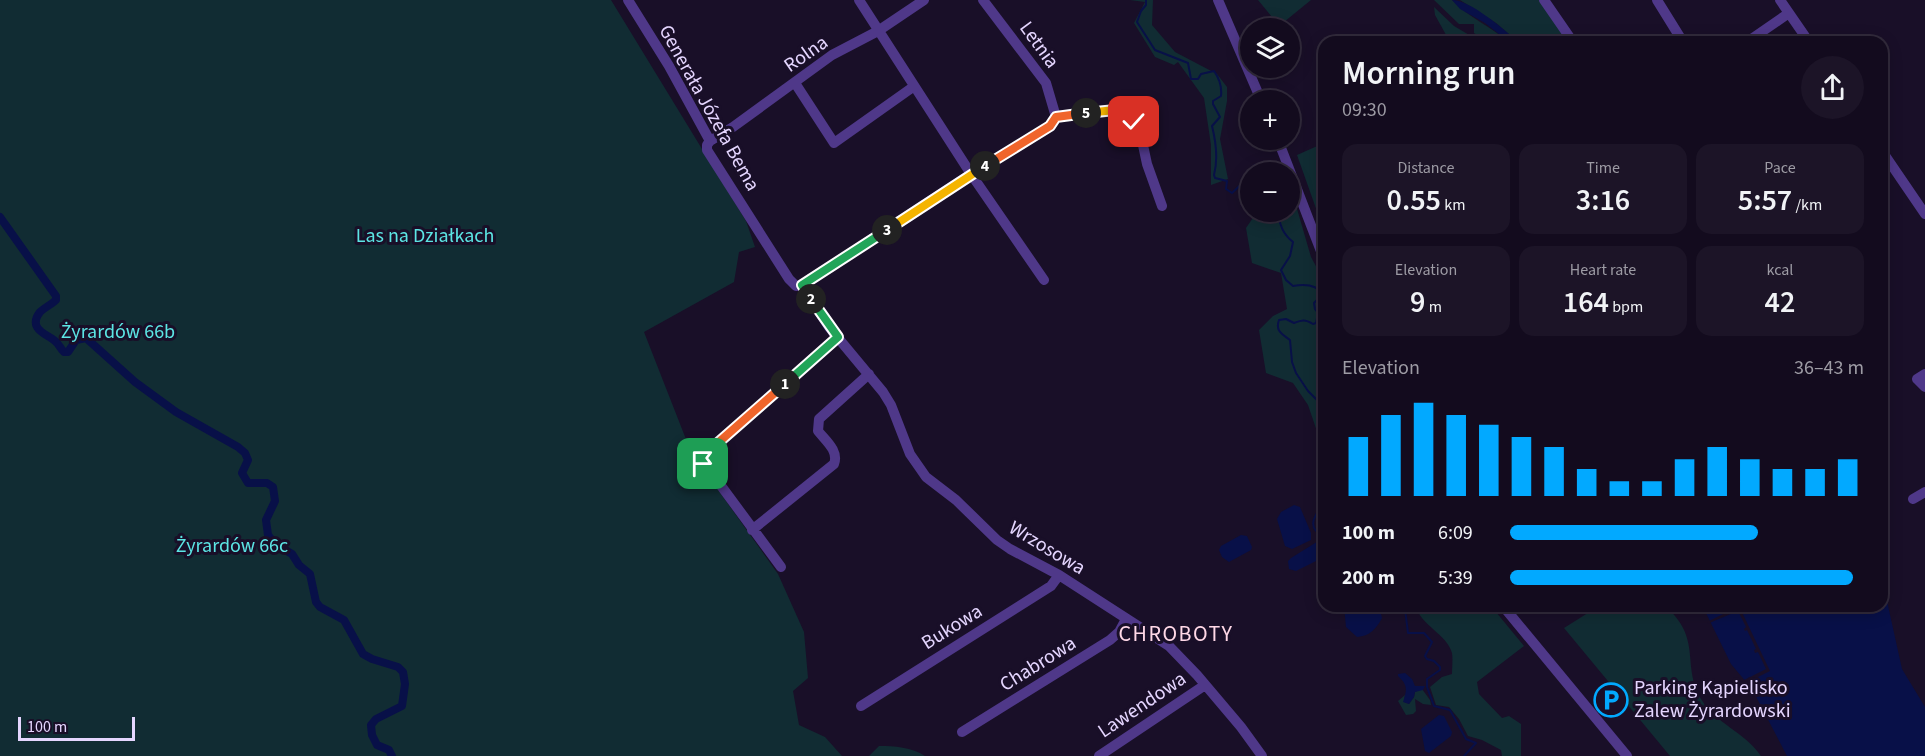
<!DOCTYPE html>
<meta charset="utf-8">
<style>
:root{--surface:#130b1e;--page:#1c1427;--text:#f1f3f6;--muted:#9d9ba4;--line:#322b3c;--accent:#02a9ff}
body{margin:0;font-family:"Source Sans 3",sans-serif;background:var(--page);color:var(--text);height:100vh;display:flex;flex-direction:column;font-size:22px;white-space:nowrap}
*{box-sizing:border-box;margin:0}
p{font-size:20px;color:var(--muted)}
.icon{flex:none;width:33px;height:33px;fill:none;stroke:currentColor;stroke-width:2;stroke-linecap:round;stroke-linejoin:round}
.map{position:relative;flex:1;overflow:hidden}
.details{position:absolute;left:1318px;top:36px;width:570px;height:576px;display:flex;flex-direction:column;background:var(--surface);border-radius:18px;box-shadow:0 3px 15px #0003,0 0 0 2px var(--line)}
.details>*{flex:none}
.fabs{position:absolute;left:1240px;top:18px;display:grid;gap:12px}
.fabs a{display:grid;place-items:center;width:60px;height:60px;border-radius:50%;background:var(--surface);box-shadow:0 3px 15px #0003,0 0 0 2px var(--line);font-size:30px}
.scale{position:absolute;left:18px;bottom:15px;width:117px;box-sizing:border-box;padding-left:6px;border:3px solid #e5d6ff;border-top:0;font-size:16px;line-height:21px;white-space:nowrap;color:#e5d6ff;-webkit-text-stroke:4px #190f28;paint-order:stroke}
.pin{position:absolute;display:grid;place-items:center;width:51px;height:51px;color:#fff;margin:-26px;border-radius:12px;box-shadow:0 3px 9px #0006}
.km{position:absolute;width:30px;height:30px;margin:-15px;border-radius:50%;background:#222;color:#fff;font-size:16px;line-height:30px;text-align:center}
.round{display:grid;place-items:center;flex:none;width:63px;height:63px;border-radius:32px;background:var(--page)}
.headline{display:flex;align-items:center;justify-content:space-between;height:102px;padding:0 24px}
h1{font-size:33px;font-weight:600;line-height:45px}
.stats{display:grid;grid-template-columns:repeat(3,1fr);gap:9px;height:102px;padding:6px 24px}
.stats div{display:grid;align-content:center;border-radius:15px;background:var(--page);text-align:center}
.stats b{font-size:30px;font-weight:600}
.stats small{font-size:16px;font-weight:400}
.stats p{font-size:16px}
.chart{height:168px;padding:12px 24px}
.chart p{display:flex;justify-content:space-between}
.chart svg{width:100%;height:108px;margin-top:6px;stroke:var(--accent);stroke-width:6}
ul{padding:0 24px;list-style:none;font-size:20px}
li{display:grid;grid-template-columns:96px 72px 1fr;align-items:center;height:45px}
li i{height:15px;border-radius:8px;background:var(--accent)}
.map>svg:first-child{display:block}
</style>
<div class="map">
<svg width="1925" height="756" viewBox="0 0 1925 756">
<rect width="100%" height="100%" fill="#190f28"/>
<!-- green -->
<path fill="#112c33" d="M0 0H611L746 221 755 247 739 252 734 282 644 332 691 452 778 574 804 632 808 678 793 691 799 725 825 737 842 756H0Z
M1130 0H1153L1152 25 1175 52 1217 74 1227 87V101L1220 139 1228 179 1211 185V145L1204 98 1178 62 1174 65 1155 57 1134 23 1145 2Z
M1258 0H1311L1284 22H1276Z
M1434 0H1452C1468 17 1491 27 1509 42H1488L1474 33V24H1459Z
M1460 0H1539L1568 42H1518L1496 23Z
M1434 7 1454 26 1481 42H1450L1435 15Z
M1324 143V231L1297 155Z
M1290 194 1293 195 1311 257 1324 281V452L1308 405 1293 383 1266 373 1259 330 1273 316 1287 309 1281 273 1252 263 1246 228 1257 212H1290Z
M1416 606H1491L1524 646 1477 682 1479 694 1502 718 1509 716 1521 724V756H1502L1501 750 1482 740 1468 736 1459 719 1449 707 1436 705 1430 687 1442 677 1452 674C1452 668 1453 659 1452 653 1447 634 1420 625 1416 606Z
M1599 606H1665C1703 639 1681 664 1701 699 1716 724 1745 732 1761 756H1670L1564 628Z
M1422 689 1430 700 1431 705 1423 704 1415 699 1416 711 1413 714 1406 715 1398 701 1405 695 1404 702 1409 704 1414 697 1415 692Z
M879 746C894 746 912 747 925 756H869Z"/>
<!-- water -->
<path fill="#081048" d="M1452 0C1470 0 1504 29 1518 42H1509L1485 23 1460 9Z
M1294 505 1300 507 1311 533V540L1292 549 1285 546 1277 519 1281 512Z
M1241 535 1247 536 1252 547 1251 550 1229 562 1222 557 1219 550 1221 546Z
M1320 540 1324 543V557L1296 571 1289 569 1288 561 1291 558Z
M1883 583 1902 669 1925 707V756H1787L1752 689 1731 664 1706 613 1696 606H1882Z
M1344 606H1379L1382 618C1376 629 1370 636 1357 637L1346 627Z
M1405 673 1412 679 1415 686H1425L1423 690 1415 692 1414 697 1409 704 1403 702C1407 690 1408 685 1398 676V674Z
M1439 715 1444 716 1452 732 1451 736 1429 753 1425 751 1421 729Z"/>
<!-- pier -->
<path fill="#190f28" d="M1739 606 1770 671 1746 683 1744 680 1766 669 1758 652 1755 653 1754 650 1756 649 1747 630 1745 631 1744 629 1746 627 1738 611 1714 621 1708 624 1707 622Z"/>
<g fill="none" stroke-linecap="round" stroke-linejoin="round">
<!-- stream -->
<path stroke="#081048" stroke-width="2" d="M1146 0V5L1141 11 1137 22 1155 50 1188 63 1191 79H1198L1201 74 1214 71C1219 78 1222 87 1221 96L1213 101V104L1220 117 1212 126C1216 142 1218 160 1214 175L1215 178 1227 181 1226 189 1232 193 1251 175
M1251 172 1252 168 1255 165 1263 166 1267 170 1276 172
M1279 212C1278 224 1284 235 1293 242L1290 256 1281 270 1286 280 1293 286C1304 284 1316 284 1323 294L1314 303 1315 309 1318 313 1316 323 1313 324C1305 319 1302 320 1294 323L1286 319 1279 320C1275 331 1282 334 1290 340L1292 362 1296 373 1308 391 1319 402 1321 419 1324 424
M1324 503C1315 515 1305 528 1324 536
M1387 606 1395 611 1405 609 1408 633H1424L1432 642 1425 656 1427 659 1434 661 1440 667V670L1427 679V687L1434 706 1450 710 1466 739 1476 743 1464 756"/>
<!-- canal -->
<path stroke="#081048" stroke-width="8" d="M0 217 56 296V300C51 305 45 307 40 312 27 329 47 334 55 341 59 344 60 348 64 352H68L76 340 86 338 135 382 176 412 238 447 245 453 248 460 242 473 248 483H267L273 487 275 501 266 520 268 535 275 544 292 554 299 565 310 574 316 602 320 607 344 620 363 654 372 659 398 667 403 672 405 684 402 706 376 719 371 725 372 735 377 745 389 750 392 756"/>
<!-- minor -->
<path stroke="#4f3889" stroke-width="10" d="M628 0 669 66 710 141
M859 0 971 174 1044 280
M983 0 1046 83 1056 117
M1218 0 1261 100
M1544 0 1573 42
M1657 0 1683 42
M1780 0 1809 42
M1747 42 1789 13
M795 83 834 143 913 87
M1056 117 1125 109 1140 131 1147 164 1162 206
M1278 140 1324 259
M710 141 733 127 832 55 878 31 924 0
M710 141 707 145V150L789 279 796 286 802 285
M1882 151 1925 214
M802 285 829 327 883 392 891 405 910 454 926 477 956 500 997 540 1010 549 1059 575 1169 646 1197 675 1241 727 1262 756
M802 285 971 174 1050 126 1056 117
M1925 374 1917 379 1925 387
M1913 499 1925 492
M752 530 834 464C839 451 826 441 818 431L819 419 869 374
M781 567 702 460 703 456 838 337
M1503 606 1627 756
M861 706 1051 586 1059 575
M962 732 1110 640 1119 632 1126 619
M1099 756 1205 685"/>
</g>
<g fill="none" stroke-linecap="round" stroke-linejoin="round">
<defs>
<path id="split-1" d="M703 464 702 460 703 456 785 384"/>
<path id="split-2" d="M785 384 838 337 811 299"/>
<path id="split-3" d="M811 299 802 285 887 230"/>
<path id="split-4" d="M887 230 985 166"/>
<path id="split-5" d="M985 166 1050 126 1056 117 1086 113"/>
<path id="split-6" d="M1086 113 1125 109 1134 122"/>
</defs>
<!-- split-1 casing -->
<use href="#split-1" stroke="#fff" stroke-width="12"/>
<!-- split-2 casing -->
<use href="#split-2" stroke="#fff" stroke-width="12"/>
<!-- split-3 casing -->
<use href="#split-3" stroke="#fff" stroke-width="12"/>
<!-- split-4 casing -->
<use href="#split-4" stroke="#fff" stroke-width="12"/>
<!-- split-5 casing -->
<use href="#split-5" stroke="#fff" stroke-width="12"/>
<!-- split-6 casing -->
<use href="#split-6" stroke="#fff" stroke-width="12"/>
<!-- split-1 -->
<use href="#split-1" stroke="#f0652b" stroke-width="8"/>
<!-- split-2 -->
<use href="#split-2" stroke="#22a559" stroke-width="8"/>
<!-- split-3 -->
<use href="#split-3" stroke="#22a559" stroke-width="8"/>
<!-- split-4 -->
<use href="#split-4" stroke="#f5b400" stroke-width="8"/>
<!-- split-5 -->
<use href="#split-5" stroke="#f0652b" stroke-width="8"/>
<!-- split-6 -->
<use href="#split-6" stroke="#f5b400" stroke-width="8"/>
</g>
<!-- icons -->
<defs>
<symbol id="parking-ring" viewBox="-11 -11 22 22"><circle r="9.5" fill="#190f28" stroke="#02a9ff" stroke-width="1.5"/><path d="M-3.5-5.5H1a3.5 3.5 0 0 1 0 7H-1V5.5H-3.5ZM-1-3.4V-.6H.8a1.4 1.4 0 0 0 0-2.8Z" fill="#02a9ff"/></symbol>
</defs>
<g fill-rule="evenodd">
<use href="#parking-ring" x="1592" y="681" width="38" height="38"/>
</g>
<g text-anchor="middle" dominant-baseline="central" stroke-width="6" stroke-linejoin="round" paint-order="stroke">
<!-- street labels -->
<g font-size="20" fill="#e5d6ff" stroke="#190f28">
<text transform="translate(1039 45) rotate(54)">Letnia</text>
<text transform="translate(806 54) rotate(-35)">Rolna</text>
<text transform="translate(709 108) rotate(61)">Generała Józefa Bema</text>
<text transform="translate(1047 548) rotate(31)">Wrzosowa</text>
<text transform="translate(952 627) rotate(-32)">Bukowa</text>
<text transform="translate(1038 664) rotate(-32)">Chabrowa</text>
<text transform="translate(1142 705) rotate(-34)">Lawendowa</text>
</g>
<!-- park labels -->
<g font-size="20" fill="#5ce5e4" stroke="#190f28">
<text x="425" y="236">Las na Działkach</text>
<text x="118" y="332">Żyrardów 66b</text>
<text x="232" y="546">Żyrardów 66c</text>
</g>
<!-- poi labels -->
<g font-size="20" fill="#e5d6ff" stroke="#190f28" text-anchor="start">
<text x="1634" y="688">Parking Kąpielisko<tspan x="1634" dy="23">Zalew Żyrardowski</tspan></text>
</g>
<!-- quarter labels -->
<g font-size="22" letter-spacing="1.5" fill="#ffd8e7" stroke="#190f28">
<text x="1176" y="634">CHROBOTY</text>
</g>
</g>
</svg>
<div class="fabs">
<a><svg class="icon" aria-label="layers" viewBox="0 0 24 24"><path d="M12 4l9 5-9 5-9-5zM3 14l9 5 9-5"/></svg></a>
<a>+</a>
<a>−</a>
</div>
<div class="scale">100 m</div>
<div class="pin" style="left:703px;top:464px;background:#1e9e55"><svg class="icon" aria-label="arrive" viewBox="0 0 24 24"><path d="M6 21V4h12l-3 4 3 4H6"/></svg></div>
<div class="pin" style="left:1134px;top:122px;background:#d93025"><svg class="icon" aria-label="check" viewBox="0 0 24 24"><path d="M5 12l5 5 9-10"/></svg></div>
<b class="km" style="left:785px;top:384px">1</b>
<b class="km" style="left:811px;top:299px">2</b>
<b class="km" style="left:887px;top:230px">3</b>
<b class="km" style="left:985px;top:166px">4</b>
<b class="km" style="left:1086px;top:113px">5</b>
<section class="details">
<div class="headline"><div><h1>Morning run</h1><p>09:30</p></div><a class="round"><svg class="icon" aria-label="share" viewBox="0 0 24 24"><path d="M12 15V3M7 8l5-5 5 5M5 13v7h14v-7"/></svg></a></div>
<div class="stats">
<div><p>Distance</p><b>0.55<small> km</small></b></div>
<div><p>Time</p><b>3:16</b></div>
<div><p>Pace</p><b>5:57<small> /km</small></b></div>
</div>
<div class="stats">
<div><p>Elevation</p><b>9<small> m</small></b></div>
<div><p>Heart rate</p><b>164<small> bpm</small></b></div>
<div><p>kcal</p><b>42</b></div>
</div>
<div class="chart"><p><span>Elevation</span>36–43 m</p>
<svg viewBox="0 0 160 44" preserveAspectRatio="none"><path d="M5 44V20M15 44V11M25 44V6M35 44V11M45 44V15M55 44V20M65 44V24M75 44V33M85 44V38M95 44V38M105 44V29M115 44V24M125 44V29M135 44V33M145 44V33M155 44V29"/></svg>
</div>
<ul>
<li><b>100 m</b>6:09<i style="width:70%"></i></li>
<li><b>200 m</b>5:39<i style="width:97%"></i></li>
</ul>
</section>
</div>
